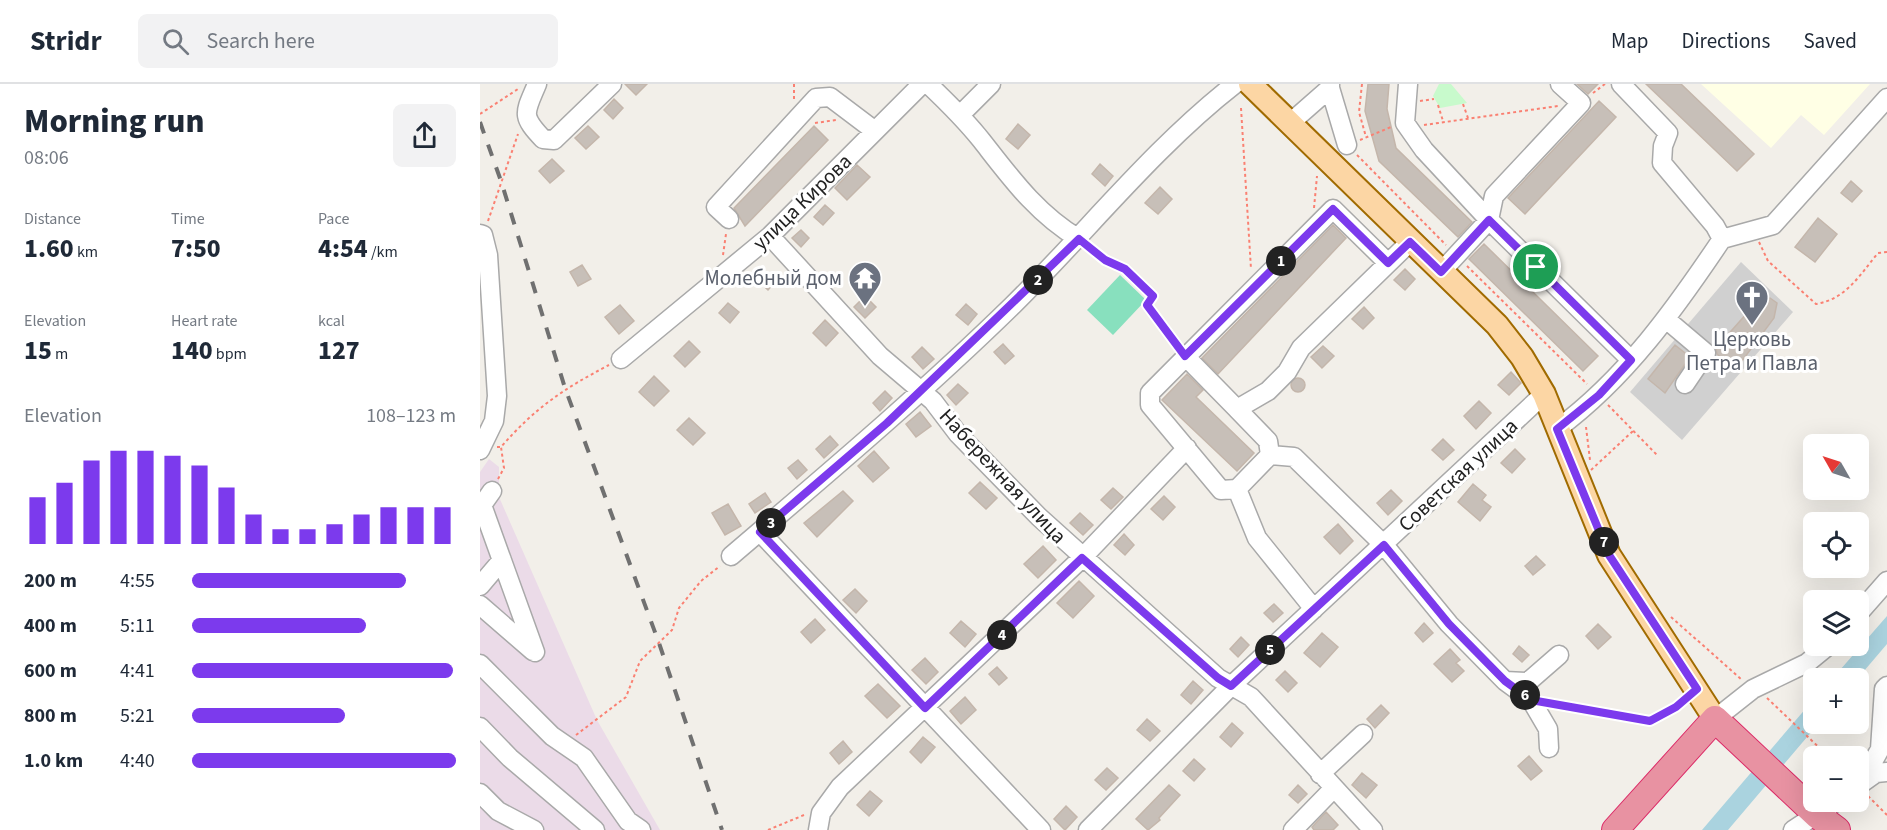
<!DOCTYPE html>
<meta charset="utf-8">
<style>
:root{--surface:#fff;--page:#f2f2f3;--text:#1f2937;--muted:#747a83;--line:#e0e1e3;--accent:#7c3aed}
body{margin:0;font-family:"Source Sans 3",sans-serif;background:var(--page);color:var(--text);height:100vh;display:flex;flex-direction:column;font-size:22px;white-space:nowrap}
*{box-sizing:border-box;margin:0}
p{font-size:20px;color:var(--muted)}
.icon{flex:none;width:33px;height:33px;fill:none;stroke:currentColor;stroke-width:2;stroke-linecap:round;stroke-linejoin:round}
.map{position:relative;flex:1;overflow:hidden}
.panel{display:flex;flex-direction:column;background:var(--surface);width:480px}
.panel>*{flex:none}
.needle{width:39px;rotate:309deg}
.fabs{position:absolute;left:1323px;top:350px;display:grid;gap:12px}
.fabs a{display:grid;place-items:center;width:66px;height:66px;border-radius:9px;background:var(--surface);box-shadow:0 6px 24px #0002;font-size:30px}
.pin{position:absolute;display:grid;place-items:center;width:51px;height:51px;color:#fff;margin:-26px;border:3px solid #fff;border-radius:50%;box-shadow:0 2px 6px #0007}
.km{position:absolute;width:30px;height:30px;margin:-15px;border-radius:50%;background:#222;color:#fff;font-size:16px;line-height:30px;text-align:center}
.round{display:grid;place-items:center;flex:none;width:63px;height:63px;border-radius:9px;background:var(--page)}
.headline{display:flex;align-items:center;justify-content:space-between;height:102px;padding:0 24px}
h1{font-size:33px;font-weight:800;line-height:45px}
.stats{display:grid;grid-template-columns:repeat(3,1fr);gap:9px;height:102px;padding:6px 24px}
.stats div{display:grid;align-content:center}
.stats b{font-size:26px;font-weight:800}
.stats small{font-size:16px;font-weight:400}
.stats p{font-size:16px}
.chart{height:168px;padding:12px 24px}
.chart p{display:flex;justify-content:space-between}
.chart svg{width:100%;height:108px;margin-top:6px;stroke:var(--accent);stroke-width:6}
ul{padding:0 24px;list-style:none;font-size:20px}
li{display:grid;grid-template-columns:96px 72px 1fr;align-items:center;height:45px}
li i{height:15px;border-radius:8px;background:var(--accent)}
header{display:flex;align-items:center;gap:36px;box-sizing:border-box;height:84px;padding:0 30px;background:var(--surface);border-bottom:2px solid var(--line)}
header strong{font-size:28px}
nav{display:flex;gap:33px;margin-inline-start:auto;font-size:21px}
.search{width:420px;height:54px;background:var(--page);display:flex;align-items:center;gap:15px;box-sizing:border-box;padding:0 21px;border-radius:9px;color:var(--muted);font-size:22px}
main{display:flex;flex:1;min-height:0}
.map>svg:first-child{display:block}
</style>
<header>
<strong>Stridr</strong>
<div class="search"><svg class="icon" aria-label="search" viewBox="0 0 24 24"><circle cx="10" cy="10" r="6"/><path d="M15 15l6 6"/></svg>Search here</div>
<nav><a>Map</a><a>Directions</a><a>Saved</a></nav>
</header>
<main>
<section class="panel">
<div class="headline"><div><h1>Morning run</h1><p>08:06</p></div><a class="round"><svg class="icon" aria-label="share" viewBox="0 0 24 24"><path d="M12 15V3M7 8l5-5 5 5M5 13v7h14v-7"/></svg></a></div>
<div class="stats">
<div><p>Distance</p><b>1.60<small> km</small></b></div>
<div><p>Time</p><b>7:50</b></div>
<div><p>Pace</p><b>4:54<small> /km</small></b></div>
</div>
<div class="stats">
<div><p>Elevation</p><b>15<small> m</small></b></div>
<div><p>Heart rate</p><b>140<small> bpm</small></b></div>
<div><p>kcal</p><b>127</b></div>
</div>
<div class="chart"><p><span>Elevation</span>108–123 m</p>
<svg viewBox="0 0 160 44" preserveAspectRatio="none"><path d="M5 44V25M15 44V19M25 44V10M35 44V6M45 44V6M55 44V8M65 44V12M75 44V21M85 44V32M95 44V38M105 44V38M115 44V36M125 44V32M135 44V29M145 44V29M155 44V29"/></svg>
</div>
<ul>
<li><b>200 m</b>4:55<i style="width:81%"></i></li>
<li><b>400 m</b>5:11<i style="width:66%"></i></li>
<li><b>600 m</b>4:41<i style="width:99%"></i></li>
<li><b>800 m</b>5:21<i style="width:58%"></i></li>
<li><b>1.0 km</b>4:40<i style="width:100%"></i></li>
</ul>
</section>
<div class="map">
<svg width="1407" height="746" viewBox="0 0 1407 746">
<rect width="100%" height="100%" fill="#f2efe9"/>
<!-- industrial -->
<path fill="#ebdbe8" d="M9 375 19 383V413L117 636 180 746H0V388Z"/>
<!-- education -->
<path fill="#ffffe5" d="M1221 0H1390L1344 51 1321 31 1291 64Z"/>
<!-- religious -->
<path fill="#d0d0d0" d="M1261 178 1313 228 1202 356 1150 308Z"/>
<!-- park -->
<path fill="#c8facc" d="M959 0H971L987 19 960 24 953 12Z"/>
<!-- pitch -->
<path fill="#88e0be" d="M640 191 666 216 633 251 607 226Z"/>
<!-- water -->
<path fill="#aad3df" d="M1407 532V560L1378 594H1353Z
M1333 616 1334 639H1339L1248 746H1222Z"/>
<!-- building -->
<path fill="#c7bfb8" stroke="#c4b6ab" stroke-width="1.5" d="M145 0H167L156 11Z
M888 0H909L907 25 916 64 992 138 978 153 899 77 885 27Z
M1097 0H1118L1108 10Z
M1166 0H1201L1274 70 1257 87Z
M134 15 143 24 133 35 124 26Z
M1119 17 1136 33 1045 130 1028 114Z
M538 40 550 51 538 65 526 55Z
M108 42 119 53 106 65 95 54Z
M334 42 348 56 265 142 254 124Z
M72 75 84 87 70 99 59 87Z
M620 80 633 92 625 102 612 90Z
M377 81 390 93 367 116 355 104Z
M1371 97 1382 107 1372 118 1361 109Z
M680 103 692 115 678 130 665 119Z
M345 121 354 129 343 141 334 133Z
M1338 134 1357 150 1335 178 1315 163Z
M853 141 866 154 738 290 722 274Z
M321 146 329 154 321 163 312 154Z
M1004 160 1118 272 1103 287 989 175Z
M102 181 111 195 98 202 90 188Z
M925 185 935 195 925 206 914 196Z
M283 186 295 198 288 206 275 194Z
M385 212 396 223 385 234 374 223Z
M1290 214 1297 219 1294 234 1256 285 1237 270 1236 264 1277 218Z
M248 219 259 228 250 239 239 229Z
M486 220 497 230 488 241 476 231Z
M140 221 154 237 139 250 125 233Z
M884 223 894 234 883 245 872 235Z
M345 236 358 249 346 262 333 249Z
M209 257 220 268 205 283 194 272Z
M523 260 534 272 525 280 514 268Z
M1195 261 1210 273 1185 309 1168 295Z
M843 262 854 272 842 284 831 273Z
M442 263 454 275 443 285 432 273Z
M1031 288 1041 299 1029 311 1018 301Z
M707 290 723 306 716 313 774 369 757 387 682 316Z
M174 292 189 307 174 322 159 308Z
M811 301a7 7 0 1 1 14 0a7 7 0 1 1-14 0Z
M478 300 488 309 476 321 467 311Z
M405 307 412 314 400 327 393 319Z
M999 317 1011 329 996 345 984 332Z
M440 328 451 342 436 353 426 340Z
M209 334 225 349 213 361 197 346Z
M350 352 358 361 344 374 336 365Z
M963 355 974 366 963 376 952 366Z
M1035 365 1045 375 1032 389 1021 379Z
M394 367 409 384 393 398 378 382Z
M318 376 327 386 317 395 308 384Z
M500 398 517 414 506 425 489 409Z
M993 400 1006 411 1002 416 1011 423 1000 437 978 418Z
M633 404 643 413 631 425 621 416Z
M911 406 922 417 908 431 897 419Z
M363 407 373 417 337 453 324 439Z
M285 409 291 418 275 429 269 420Z
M684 412 695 423 683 436 671 425Z
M248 420 261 442 245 451 232 429Z
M600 429 613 441 603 451 590 439Z
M858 440 873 457 860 470 844 453Z
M644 450 654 461 645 471 634 461Z
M563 462 576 476 558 494 544 480Z
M1056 472 1065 481 1053 491 1045 482Z
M599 497 614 512 593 534 577 519Z
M375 505 387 517 376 529 363 516Z
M794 520 803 529 793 538 784 529Z
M335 535 345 546 331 559 321 548Z
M481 537 496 550 485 563 470 549Z
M944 539 953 549 943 558 935 549Z
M1118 540 1131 553 1118 565 1106 552Z
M842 549 858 563 840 583 824 569Z
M761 553 769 561 758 573 750 565Z
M1039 562 1049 571 1042 578 1033 570Z
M970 565 980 576 976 579 984 587 972 598 954 580Z
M445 574 458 588 446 600 432 586Z
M517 583 527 594 519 601 509 590Z
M805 587 817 599 808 608 796 596Z
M713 597 723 606 711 620 701 611Z
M398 600 420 622 407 634 385 612Z
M485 613 496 626 481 640 470 627Z
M901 621 909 629 895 644 887 635Z
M667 635 680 647 670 657 657 646Z
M752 639 763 649 751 663 740 653Z
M443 653 455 663 441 679 430 668Z
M363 657 372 668 359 680 350 669Z
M1049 672 1062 687 1051 696 1038 682Z
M714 675 725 685 714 697 703 687Z
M627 684 638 694 626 706 615 696Z
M882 689 897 701 886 714 872 701Z
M689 701 700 711 679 734 680 736 668 746 656 735Z
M818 701 827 710 818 719 809 711Z
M390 707 402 717 389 732 377 721Z
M586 722 597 733 585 746 574 735Z
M846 728 858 741 853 746H834L832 743Z"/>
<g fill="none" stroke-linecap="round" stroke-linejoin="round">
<defs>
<path id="minor" d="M57 0C45 29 40 31 63 55L74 56 132 0
M448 0C467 18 486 37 502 57 531 94 557 130 599 155
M928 0 925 39 944 66 1009 136 1151 276
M1141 0 1188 49 1183 62 1182 79 1235 142 1242 155
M850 4 867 61
M480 31 511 0
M809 40 850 4V0
M249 135 236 123 336 14 350 13 395 47
M0 150 3 151 8 171 17 312 14 337 0 366
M290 152 400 272 453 317 478 350 559 433 738 594 771 613 893 746
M961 188 1009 136 1014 112 1101 19 1080 0
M1187 236 1226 269 1205 300
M705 272 757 325 788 307 807 288 821 264 930 158
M141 275 290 152 442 0
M757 325 788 357 790 371
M1077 345C1146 294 1195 225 1242 155L1293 141 1407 14
M790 371 757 405 741 406 670 321V309L853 125 908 179
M790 371 814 373 904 461 969 540 1025 597 1051 616 1068 645 1069 664
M757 405 777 454 834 525
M2 421 55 568
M0 424 12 407
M280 448 561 746
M251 472C347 390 443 309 533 221 607 148 673 64 755 0
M0 502 22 476
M0 521 53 567
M1378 530 1407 497
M0 580 72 652 104 674 148 737 161 746
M1025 597 1048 598 1079 571
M1235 635 1273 605 1327 579 1349 561
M0 643 30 674 115 746
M840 690 883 650
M1382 699 1396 689 1407 688
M1380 701 1400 665 1404 605 1407 602
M0 709 18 727 54 746
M338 746 341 729 360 703 602 474 707 364
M608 746 751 602 1064 310
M813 746 853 705
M1313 746 1357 717"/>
<path id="major" d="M770 0 1017 241 1042 273 1064 310 1129 471 1235 635"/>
<path id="highway" d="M1135 746 1235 635 1337 731 1357 746"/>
</defs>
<!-- minor casing -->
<use href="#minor" stroke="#a9a9a9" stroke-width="21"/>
<!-- major casing -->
<use href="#major" stroke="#a06b00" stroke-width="26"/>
<!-- highway casing -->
<use href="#highway" stroke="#dc2a67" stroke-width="28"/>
<!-- path -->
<path stroke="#fa8072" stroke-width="2" stroke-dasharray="3 3" stroke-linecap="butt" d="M882 0 879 28 886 53
M1113 9 1125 0
M314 15V0
M940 17 954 15
M983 20 988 34
M958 21 963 37
M761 24 771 185
M0 30 38 5
M335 39 356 36
M944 41 1078 22
M880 56 911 43
M877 71 966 161
M834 124 837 92
M8 137 38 50
M1279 158 1288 177 1336 220C1366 215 1379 192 1398 169L1407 168
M611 165 625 176 645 185 673 212 667 221 697 260
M243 171 246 150
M987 182 1107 300
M1128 321 1177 371
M1106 343 1110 376
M17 363H21C55 324 83 305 129 281
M1111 386 1153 347
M18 395 24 384 21 363
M1191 533 1261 595
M1287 614 1348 672
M1071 621 1170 637 1202 618
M96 651 146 613 160 577 192 546 199 524 221 497 240 482
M1388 712 1407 731
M288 746 324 731"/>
<!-- minor -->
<use href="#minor" stroke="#fff" stroke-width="18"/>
<!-- major -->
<use href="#major" stroke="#fcd6a4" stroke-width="22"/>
<!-- highway -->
<use href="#highway" stroke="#e892a2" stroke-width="26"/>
<!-- rail -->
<path stroke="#707070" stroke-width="4" stroke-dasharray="12 12" stroke-linecap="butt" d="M0 38 21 97 85 304 179 559 242 746"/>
</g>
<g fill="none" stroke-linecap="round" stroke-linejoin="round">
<defs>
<path id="route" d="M853 125 908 179 930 158 961 188 1009 136 1151 276 1119 311 1077 345 1129 471 1217 605 1196 623 1170 637 1051 616 1025 597 969 540 904 461 751 602 738 594 602 474 445 624 280 448 407 339 599 155 625 176 645 185 673 212 667 221 705 272Z"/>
</defs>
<!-- route casing -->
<use href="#route" stroke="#fff" stroke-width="12"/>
<!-- route -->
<use href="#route" stroke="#7c3aed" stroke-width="8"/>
</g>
<!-- icons -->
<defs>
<symbol id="temple-pin" viewBox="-11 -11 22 30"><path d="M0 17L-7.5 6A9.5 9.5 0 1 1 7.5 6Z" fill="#6b7280" stroke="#fff"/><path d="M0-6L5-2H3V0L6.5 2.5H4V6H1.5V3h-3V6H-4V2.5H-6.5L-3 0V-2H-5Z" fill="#fff"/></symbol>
<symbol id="church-pin" viewBox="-11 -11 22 30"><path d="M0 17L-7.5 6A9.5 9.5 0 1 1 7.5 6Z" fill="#6b7280" stroke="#fff"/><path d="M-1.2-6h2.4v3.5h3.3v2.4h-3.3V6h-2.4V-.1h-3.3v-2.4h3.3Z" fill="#fff"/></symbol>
</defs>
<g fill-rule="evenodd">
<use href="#temple-pin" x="366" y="175" width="38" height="52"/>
<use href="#church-pin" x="1253" y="194" width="38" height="52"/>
</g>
<g text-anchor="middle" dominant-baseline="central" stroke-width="6" stroke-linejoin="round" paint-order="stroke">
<!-- street labels -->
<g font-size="21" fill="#222" stroke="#fff">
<text transform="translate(322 118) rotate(-44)">улица Кирова</text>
<text transform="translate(978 391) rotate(-43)">Советская улица</text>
<text transform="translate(523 392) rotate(47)">Набережная улица</text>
</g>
<!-- worship labels -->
<g font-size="21" fill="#5b616d" stroke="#fff" text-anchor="end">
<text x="362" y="194">Молебный дом</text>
<text x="1272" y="255" text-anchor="middle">Церковь<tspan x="1272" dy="24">Петра и Павла</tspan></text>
</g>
</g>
</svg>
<div class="fabs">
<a><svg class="needle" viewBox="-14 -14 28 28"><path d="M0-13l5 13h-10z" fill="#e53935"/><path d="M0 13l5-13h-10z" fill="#747a83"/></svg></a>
<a><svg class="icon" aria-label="locate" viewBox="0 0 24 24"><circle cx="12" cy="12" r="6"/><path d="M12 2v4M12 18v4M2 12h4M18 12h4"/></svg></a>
<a><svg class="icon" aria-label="layers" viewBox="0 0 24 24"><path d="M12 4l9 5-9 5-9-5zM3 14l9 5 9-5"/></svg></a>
<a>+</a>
<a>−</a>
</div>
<div class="pin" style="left:1056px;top:183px;background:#1e9e55"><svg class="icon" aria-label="arrive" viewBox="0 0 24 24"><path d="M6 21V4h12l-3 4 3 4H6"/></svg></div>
<b class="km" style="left:801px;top:177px">1</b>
<b class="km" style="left:558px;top:196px">2</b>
<b class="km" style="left:291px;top:439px">3</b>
<b class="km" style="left:522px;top:551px">4</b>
<b class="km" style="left:790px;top:566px">5</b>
<b class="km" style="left:1045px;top:611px">6</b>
<b class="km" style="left:1124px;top:458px">7</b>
</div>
</main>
